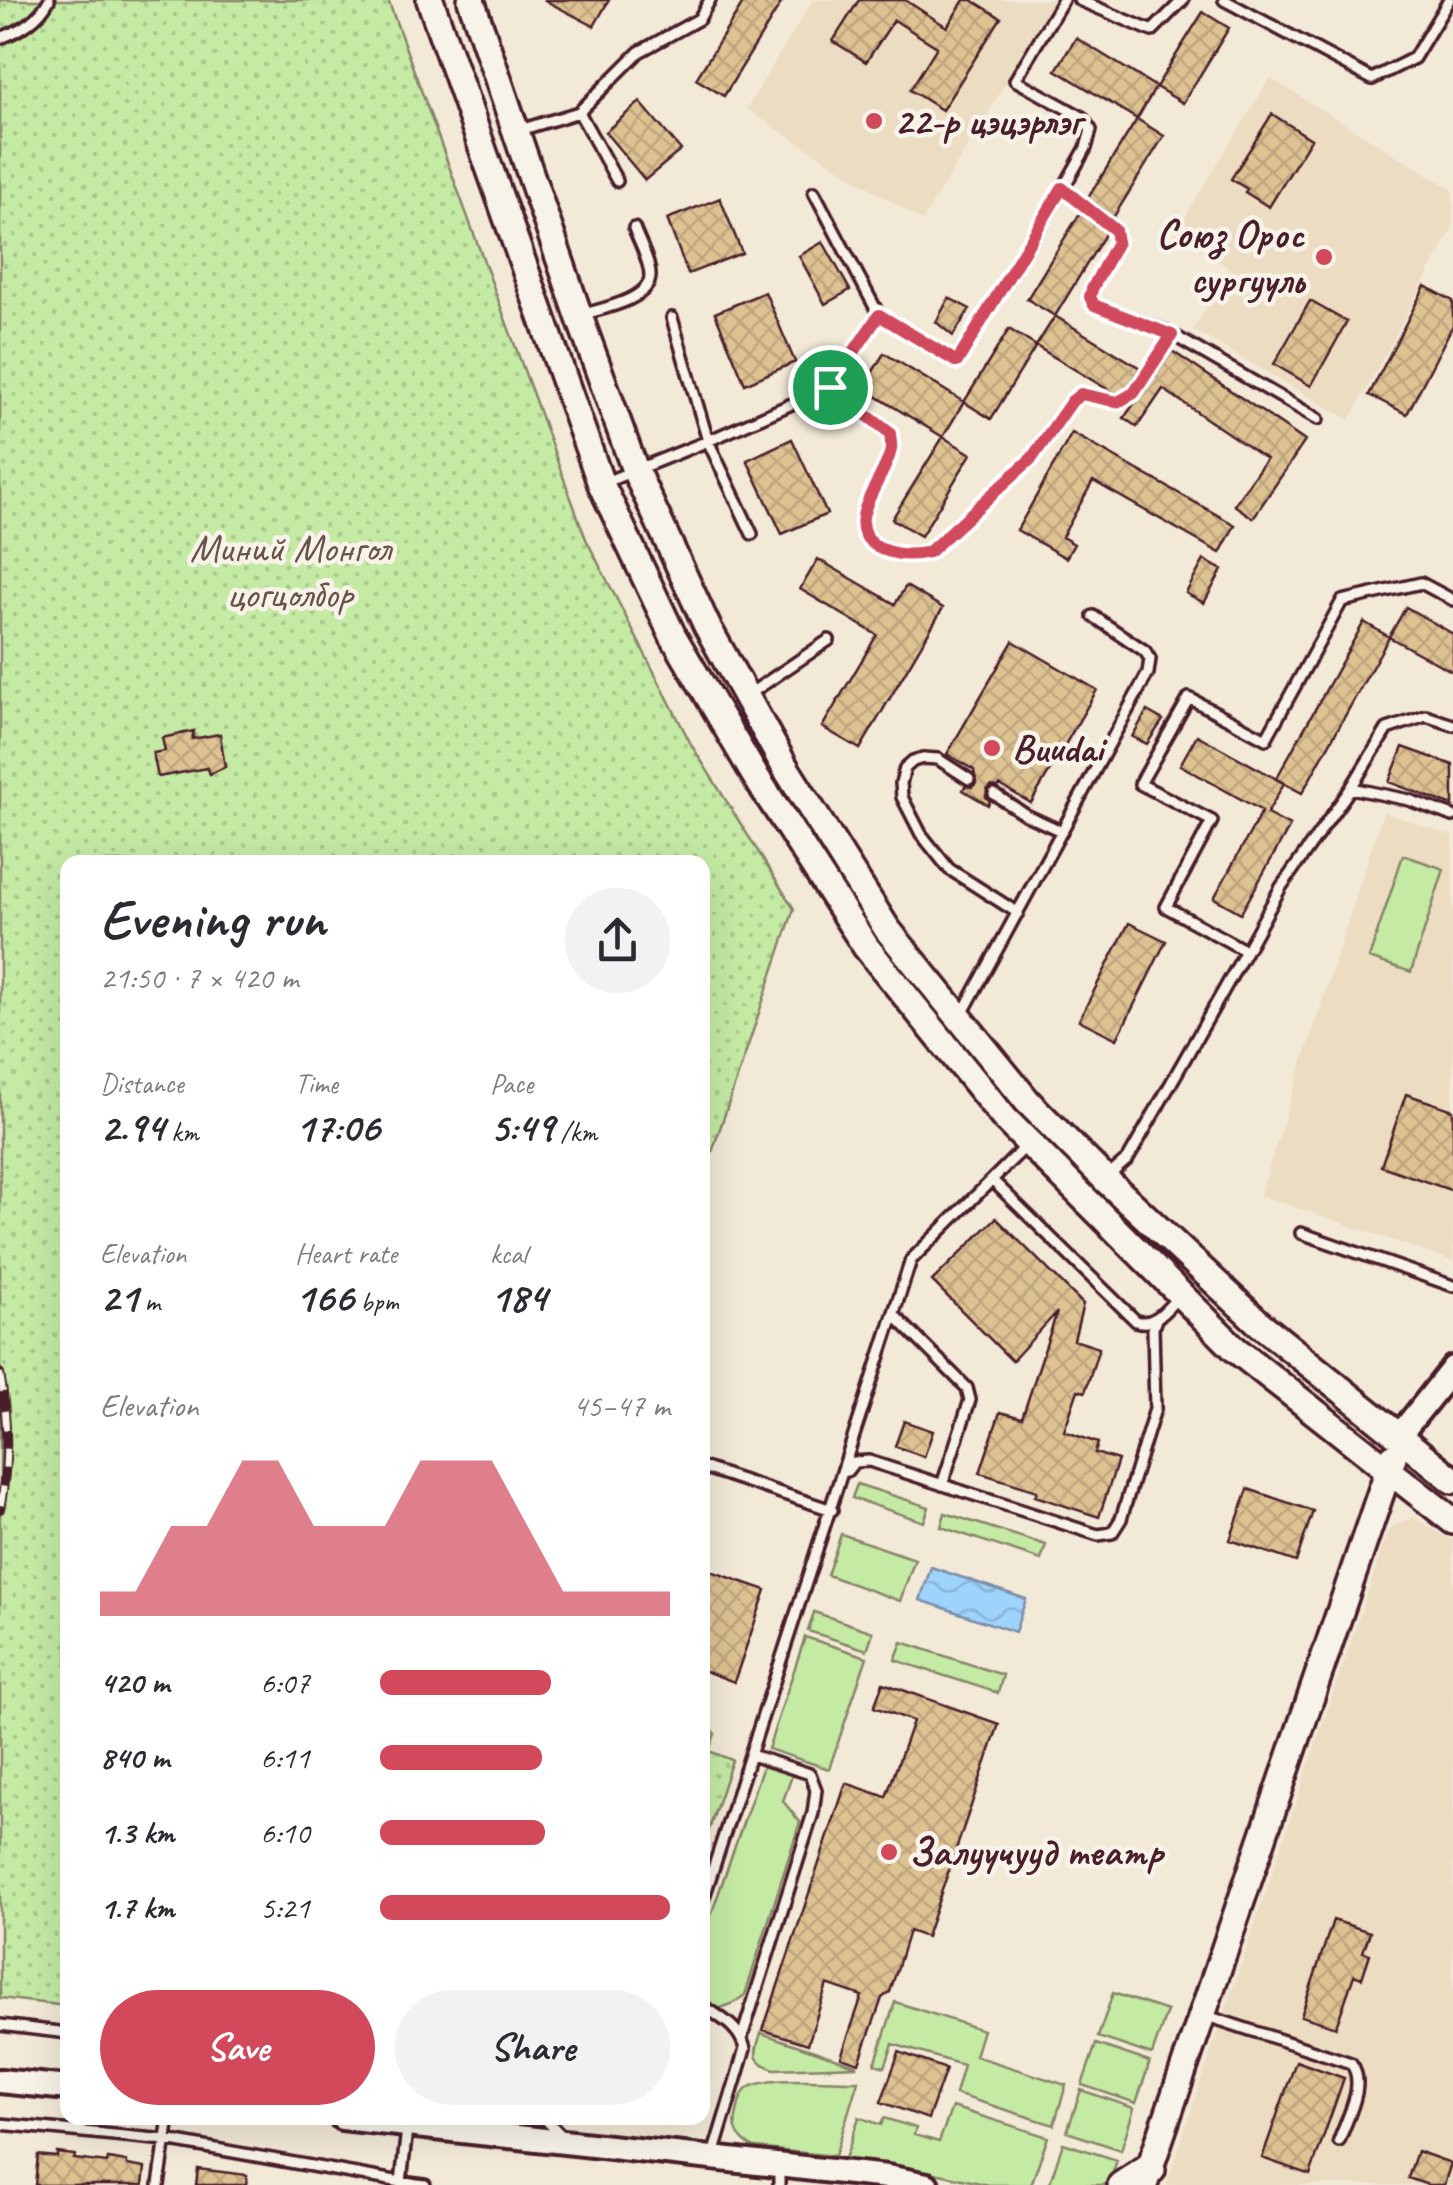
<!DOCTYPE html>
<meta charset="utf-8">
<style>
:root{--surface:#fff;--page:#f2f2f3;--text:#2b2b33;--muted:#7c7c81;--accent:#d1495b}
body{margin:0;font-family:Caveat,sans-serif;background:var(--page);color:var(--text);height:100vh;display:flex;flex-direction:column;font-size:38px;white-space:nowrap}
*{box-sizing:border-box;margin:0}
p{font-size:32px;color:var(--muted)}
.icon{flex:none;width:55px;height:55px;fill:none;stroke:currentColor;stroke-width:2;stroke-linecap:round;stroke-linejoin:round}
.map{position:relative;flex:1;overflow:hidden}
.drawer{position:absolute;left:60px;top:855px;width:650px;height:1270px;display:flex;flex-direction:column;background:var(--surface);border-radius:20px;box-shadow:0 10px 40px #0002}
.drawer>*{flex:none}
.pin{position:absolute;display:grid;place-items:center;width:85px;height:85px;color:#fff;margin:-42px;border:5px solid #fff;border-radius:50%;box-shadow:0 2px 10px #0007}
.round{display:grid;place-items:center;flex:none;width:105px;height:105px;border-radius:52px;background:var(--page)}
.summary{display:flex;align-items:center;justify-content:space-between;height:170px;padding:0 40px}
h1{font-size:55px;font-weight:700;line-height:75px}
.figures{display:grid;grid-template-columns:repeat(3,1fr);gap:15px;height:170px;padding:10px 40px}
.figures div{display:grid;align-content:center}
.figures b{font-size:42px;font-weight:700}
.figures small{font-size:28px;font-weight:400}
.figures p{font-size:28px}
.chart{height:280px;padding:20px 40px}
.chart p{display:flex;justify-content:space-between}
.chart svg{width:100%;height:180px;margin-top:10px;fill:var(--accent);opacity:.7}
.action{display:flex;gap:20px;margin-top:auto;padding:20px 40px}
.action a{flex:1;height:115px;border-radius:60px;background:var(--accent);color:#fff;font-size:40px;font-weight:700;line-height:115px;text-align:center}
.action a+a{background:var(--page);color:var(--text)}
ul{padding:0 40px;list-style:none;font-size:32px}
li{display:grid;grid-template-columns:160px 120px 1fr;align-items:center;height:75px}
li i{height:25px;border-radius:12px;background:var(--accent)}
.map>svg:first-child{display:block}
</style>
<div class="map">
<svg width="1453" height="2185" viewBox="0 0 1453 2185">
<defs>
<pattern id="park-dots" width="8" height="8" patternUnits="userSpaceOnUse" patternTransform="scale(2.5)"><rect width="8" height="8" fill="#c4eaa4"/><path d="M2 2h.1M6 6h.1" fill="none" stroke="#aac88d" stroke-width="1.8" stroke-linecap="round"/></pattern>
<pattern id="water-waves" width="16" height="10" patternUnits="userSpaceOnUse" patternTransform="scale(2.5)"><rect width="16" height="10" fill="#9ed3fc"/><path d="M0 5q4-4 8 0t8 0" fill="none" stroke="#8ab5d8"/></pattern>
<pattern id="building-cross-hatch" width="8" height="8" patternUnits="userSpaceOnUse" patternTransform="scale(2.5)"><rect width="8" height="8" fill="#ddc292"/><path d="M0 0l8 8M0 8l8-8" fill="none" stroke="#bfa67e"/></pattern>
</defs>
<rect width="100%" height="100%" fill="#f2e9d7"/>
<filter id="ink" filterUnits="userSpaceOnUse"><feTurbulence type="fractalNoise" baseFrequency=".01" numOctaves="2"/><feDisplacementMap in="SourceGraphic" scale="20" xChannelSelector="R" yChannelSelector="G"/><feConvolveMatrix kernelMatrix="1 2 1 2 8 2 1 2 1" color-interpolation-filters="sRGB"/></filter>
<g filter="url(#ink)">
<!-- built -->
<path fill="#ecddc2" d="M813 0H1056L922 221 746 109Z
M1270 78 1453 190V227L1350 420 1193 330 1231 269 1175 233Z
M1383 812 1453 836V1261L1260 1195Z
M1413 1517 1453 1541V2185H1166L1389 1529Z"/>
<!-- green -->
<path fill="#c4eaa4" stroke="#878468" stroke-width="2.5" d="M1403 855 1444 869 1411 972 1369 958Z
M857 1484 929 1507 924 1522 852 1498Z
M945 1513 1046 1545 1041 1560 941 1527Z
M841 1534 915 1559 900 1601 827 1575Z
M814 1612 873 1632 867 1650 808 1631Z
M805 1637 867 1657 829 1769 768 1749Z
M902 1642 1003 1675 998 1693 895 1660Z
M764 1763 793 1773 783 1801 800 1822 745 1995 732 2004 718 2009 703 2002V1938Z
M1113 1993 1167 2011 1152 2055 1098 2037Z
M895 2002 983 2030 975 2056 1066 2085 1054 2125 955 2094 963 2065 893 2044 885 2067 875 2064Z
M761 2033 858 2066 774 2069C750 2061 755 2053 761 2033Z
M1096 2044 1150 2062 1136 2103 1082 2085Z
M858 2081 835 2156 754 2148C741 2141 733 2132 736 2117 738 2107 740 2094 748 2088 763 2076 837 2081 858 2081Z
M1081 2090 1134 2108 1121 2150 1067 2132Z
M952 2107 1048 2137 1031 2185H989L935 2173 845 2159 859 2117 881 2125 884 2118 916 2128 914 2135 939 2142Z
M1063 2143 1117 2160 1109 2185H1049Z"/>
<!-- park -->
<path fill="url(#park-dots)" stroke="#878468" stroke-width="2.5" d="M0 0H388L586 539 692 746 794 909 703 1179 702 862H68L67 2006 0 1998Z
M703 1716 715 1734 709 1751 732 1760 703 1848Z"/>
<!-- water -->
<path fill="url(#water-waves)" stroke="#7c8ba8" stroke-width="2.5" d="M931 1567 1026 1599 1015 1632 920 1600Z"/>
<!-- building -->
<path fill="url(#building-cross-hatch)" stroke="#4a1f2b" stroke-width="2.5" d="M544 0H609L594 26Z
M745 0H783L724 96 696 79Z
M859 0H905L947 27 964 0H972L1001 18 942 110 910 90 937 47 894 20 866 62 833 41Z
M1203 12 1229 28 1183 103 1156 87Z
M1076 38 1156 87 1137 119 1056 70Z
M640 102 681 150 645 180 605 132Z
M1272 114 1311 139 1269 207 1245 192 1247 189 1231 179Z
M1137 119 1164 136 1113 218 1088 198Z
M720 198 742 253 688 274 667 219Z
M1080 213 1105 232 1104 236 1055 316 1027 299Z
M823 242 850 290 825 304 799 256Z
M1425 286 1453 301V325L1407 414 1369 395Z
M765 292 795 362 745 384 715 313Z
M949 298 970 309 953 336 936 322Z
M1310 301 1347 322 1311 386 1274 364Z
M1055 316 1140 368 1128 387 1118 393 1112 392 1036 346Z
M1009 329 1036 346 991 419 964 402Z
M1172 351 1305 441 1253 518 1234 505 1266 459 1163 389 1137 427 1124 418 1133 405 1131 404 1141 397Z
M884 353 964 402 943 437 863 388Z
M1072 433 1235 525 1220 553 1093 481 1062 537 1074 544 1066 558 1017 530Z
M943 437 971 454 921 536 892 519Z
M792 439 827 514 782 534 747 460Z
M818 559 895 604 906 586 943 608 860 749 822 727 877 635 800 589Z
M1204 560 1222 570 1204 603 1186 593Z
M1406 607 1453 634V672L1389 637Z
M1364 622 1389 637 1302 793 1276 779Z
M1013 641 1097 690 1031 803 1000 785 998 787 991 786 987 790 986 797 990 801 988 805 963 790 965 786 972 787 976 783 974 770 947 754Z
M1147 711 1163 720 1147 744 1132 737Z
M194 731 192 739 220 734 225 767 210 774 207 768 158 777 153 753 165 751 162 738Z
M1197 735 1284 783 1267 814 1290 826 1241 913 1214 898 1262 811 1180 765Z
M1403 747 1453 765V806L1389 782Z
M1129 923 1166 941 1117 1039 1079 1020Z
M1406 1094 1453 1110V1191L1381 1166Z
M996 1218 1083 1304 1074 1340 1099 1348 1085 1392 1078 1390 1064 1431 1098 1443 1095 1453 1118 1460 1099 1517 1035 1496 1037 1491 980 1473 1000 1412 1022 1418 1057 1312 1012 1361 932 1281Z
M904 1421 933 1431 924 1457 895 1446Z
M1248 1489 1313 1511 1296 1562 1230 1540Z
M702 1568 766 1590 734 1682 702 1670Z
M883 1683 999 1724 926 1937 909 1931 890 1992 882 1998 859 2063 841 2057 862 1996 827 1984 808 2044 763 2030 846 1783 886 1797 913 1721 874 1707Z
M1333 1920 1370 1932 1363 1952 1370 1954 1362 1978 1354 1975 1336 2027 1301 2016Z
M899 2052 946 2069 928 2119 881 2102Z
M1296 2061 1344 2078 1310 2175 1262 2158Z
M1417 2151 1451 2163 1444 2185H1428L1408 2178Z
M57 2153 75 2155 74 2159 107 2163 108 2159 127 2162V2165L145 2168 143 2185H35L38 2155 57 2157Z
M198 2169 247 2175 246 2185H196Z"/>
<g fill="none" stroke-linecap="round" stroke-linejoin="round">
<defs>
<path id="service" d="M1063 0 1015 80 1082 117 1091 130 1086 148 1063 189 957 362 879 315 830 387 890 433C890 438 892 444 891 449 886 479 835 528 882 549 898 556 913 556 929 552L1032 458 1072 401 1081 394 1119 402 1134 393 1172 335
M1079 0 1152 31 1183 0
M1224 0 1372 79 1414 58 1449 0
M0 38C20 31 39 19 49 0
M520 130 579 112
M617 181 579 112 639 52 699 19 710 0
M1063 189 1115 230 1117 241 1091 289 1090 297 1094 305 1166 331 1318 419
M814 192 879 315
M581 315C600 309 650 300 650 276 650 261 639 242 634 228
M603 483 708 441 672 318
M752 534 708 441 830 387
M748 695 829 640
M969 779 938 759 923 758 913 761 905 768 901 783 902 797 921 834 949 869 1018 913
M1351 788 1387 729 1426 716 1453 725
M994 794 1026 815 1061 831
M1246 951 1281 887 1351 788 1409 800 1453 816
M961 1016 1148 673 1150 659 1145 651 1093 616
M1107 1177 1128 1159 1246 951 1166 907 1212 821 1140 784 1189 698 1266 739 1342 601 1421 583 1453 600
M992 1180 1136 1321C1155 1327 1167 1308 1180 1295
M1301 1233 1453 1286
M894 1315 967 1388 970 1400 942 1485
M702 1467 832 1510
M847 1471 854 1462 869 1461 1098 1535 1112 1533 1121 1519 1155 1409 1153 1328 1156 1319
M702 1903 911 1260 1026 1146
M702 2005C721 2018 740 2027 745 2049L713 2155
M1204 2015 1351 2063C1367 2084 1347 2118 1339 2141
M0 2025 68 2033
M742 2037 813 1813 816 1790 810 1774 751 1755
M544 2118 563 2137
M0 2124 166 2140 401 2182V2185
M407 2129 401 2182 425 2185
M159 2185 169 2118
M779 2185V2168"/>
<path id="tertiary" d="M1399 1436 1453 1368
M0 2081 68 2088
M342 2118 887 2177 927 2185"/>
<path id="secondary" d="M430 0 601 484 673 636 754 774 866 947 1005 1119 1235 1349 1453 1521
M471 0 579 316 635 470 707 626 785 767 887 929 1028 1102 1105 1179 1260 1324 1453 1480
M1121 2185 1151 2165 1152 2170
M1144 2185 1393 1457"/>
</defs>
<!-- service casing -->
<use href="#service" stroke="#4a1f2b" stroke-width="16"/>
<!-- tertiary casing -->
<use href="#tertiary" stroke="#4a1f2b" stroke-width="30"/>
<!-- secondary casing -->
<use href="#secondary" stroke="#4a1f2b" stroke-width="32"/>
<!-- service -->
<use href="#service" stroke="#f7f3e8" stroke-width="9"/>
<!-- tertiary -->
<use href="#tertiary" stroke="#f7f3e8" stroke-width="22"/>
<!-- secondary -->
<use href="#secondary" stroke="#f7f3e8" stroke-width="25"/>
<defs>
<path id="rail" d="M0 1373C8 1419 9 1463 0 1509"/>
</defs>
<!-- rail casing -->
<use href="#rail" stroke="#4a1f2b" stroke-width="10"/>
<!-- rail -->
<use href="#rail" stroke="#f7f3e8" stroke-width="6" stroke-dasharray="19" stroke-linecap="butt"/>
</g>
</g>
<g fill="none" stroke-linecap="round" stroke-linejoin="round" filter="url(#ink)">
<defs>
<path id="route" d="M1062 188 1115 230 1117 242 1092 289 1090 297 1094 305 1172 335 1134 393 1118 402 1081 394 1072 401 1032 458 929 552C913 556 898 556 882 549 835 528 887 479 891 449 892 444 890 438 890 433L830 387 879 315 957 362Z"/>
</defs>
<!-- route casing -->
<use href="#route" stroke="#fff" stroke-width="20"/>
<!-- route -->
<use href="#route" stroke="#d1495b" stroke-width="12"/>
</g>
<!-- markers -->
<g fill="#d1495b" stroke="#f7f3e8" stroke-width="4">
<circle cx="874" cy="121" r="10"/>
<circle cx="1324" cy="257" r="10"/>
<circle cx="992" cy="748" r="10"/>
<circle cx="889" cy="1852" r="10"/>
</g>
<g text-anchor="middle" dominant-baseline="central" stroke-width="9" stroke-linejoin="round" paint-order="stroke">
<!-- poi labels -->
<g font-size="40" font-weight="bold" fill="#4a1f2b" stroke="#f7f3e8" text-anchor="start">
<text x="894" y="121">22-р цэцэрлэг</text>
<text x="1304" y="234" text-anchor="end">Союз Орос<tspan x="1304" dy="46">сургууль</tspan></text>
<text x="1012" y="748">Buudai</text>
<text x="909" y="1852">Залуучууд театр</text>
</g>
<!-- park labels -->
<g font-size="40" fill="#685249" stroke="#f7f3e8">
<text x="290" y="548">Миний Монгол<tspan x="290" dy="46">цогцолбор</tspan></text>
</g>
</g>
</svg>
<div class="pin" style="left:830px;top:387px;background:#1e9e55"><svg class="icon" aria-label="arrive" viewBox="0 0 24 24"><path d="M6 21V4h12l-3 4 3 4H6"/></svg></div>
<section class="drawer">
<div class="summary"><div><h1>Evening run</h1><p>21:50 · 7 × 420 m</p></div><a class="round"><svg class="icon" aria-label="share" viewBox="0 0 24 24"><path d="M12 15V3M7 8l5-5 5 5M5 13v7h14v-7"/></svg></a></div>
<div class="figures">
<div><p>Distance</p><b>2.94<small> km</small></b></div>
<div><p>Time</p><b>17:06</b></div>
<div><p>Pace</p><b>5:49<small> /km</small></b></div>
</div>
<div class="figures">
<div><p>Elevation</p><b>21<small> m</small></b></div>
<div><p>Heart rate</p><b>166<small> bpm</small></b></div>
<div><p>kcal</p><b>184</b></div>
</div>
<div class="chart"><p><span>Elevation</span>45–47 m</p>
<svg viewBox="0 0 160 44" preserveAspectRatio="none"><path d="M0 44V38L10 38L20 22L30 22L40 6L50 6L60 22L70 22L80 22L90 6L100 6L110 6L120 22L130 38L140 38L150 38L160 38V44z"/></svg>
</div>
<ul>
<li><b>420 m</b>6:07<i style="width:59%"></i></li>
<li><b>840 m</b>6:11<i style="width:56%"></i></li>
<li><b>1.3 km</b>6:10<i style="width:57%"></i></li>
<li><b>1.7 km</b>5:21<i style="width:100%"></i></li>
</ul>
<div class="action"><a>Save</a><a>Share</a></div>
</section>
</div>
